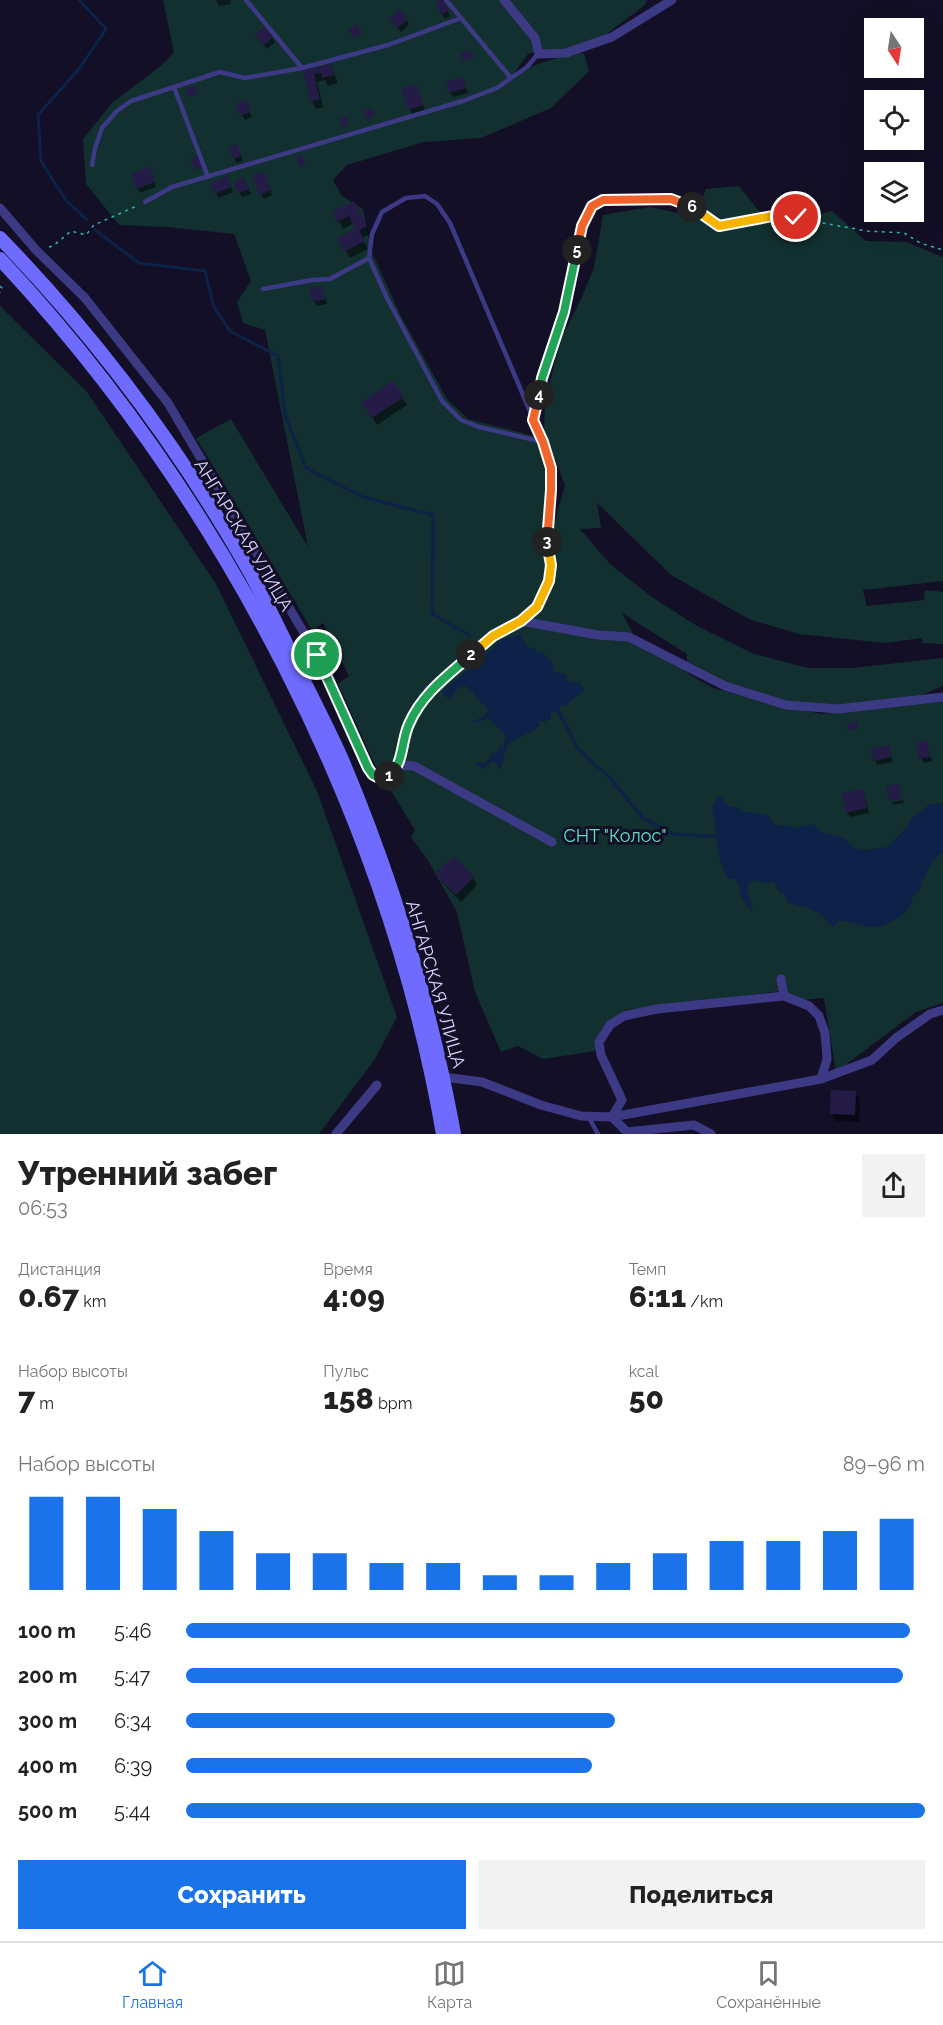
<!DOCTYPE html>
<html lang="ru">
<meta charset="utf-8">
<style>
:root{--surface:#fff;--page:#f2f2f2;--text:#222;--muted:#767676;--line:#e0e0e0;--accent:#1a73e8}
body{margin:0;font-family:Raleway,sans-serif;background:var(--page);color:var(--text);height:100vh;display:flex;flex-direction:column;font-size:22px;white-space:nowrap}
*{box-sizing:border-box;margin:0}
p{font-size:20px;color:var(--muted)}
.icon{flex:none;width:33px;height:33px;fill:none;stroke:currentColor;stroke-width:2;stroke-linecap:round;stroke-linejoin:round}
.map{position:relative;height:1134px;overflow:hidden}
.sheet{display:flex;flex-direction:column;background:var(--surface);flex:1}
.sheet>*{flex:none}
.needle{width:39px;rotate:168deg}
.fabs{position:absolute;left:864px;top:18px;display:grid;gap:12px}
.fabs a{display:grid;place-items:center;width:60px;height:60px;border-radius:0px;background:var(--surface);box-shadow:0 6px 24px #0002;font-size:30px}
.pin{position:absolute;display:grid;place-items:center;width:51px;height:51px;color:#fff;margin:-26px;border:3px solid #fff;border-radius:50%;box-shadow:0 2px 6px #0007}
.km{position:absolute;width:30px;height:30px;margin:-15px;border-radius:50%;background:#222;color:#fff;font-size:16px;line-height:30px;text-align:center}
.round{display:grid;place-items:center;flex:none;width:63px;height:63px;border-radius:0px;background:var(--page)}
.overview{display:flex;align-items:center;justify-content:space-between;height:102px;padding:0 18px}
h1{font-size:33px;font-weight:800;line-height:45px}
.metrics{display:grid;grid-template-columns:repeat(3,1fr);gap:9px;height:102px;padding:6px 18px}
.metrics div{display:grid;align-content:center}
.metrics b{font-size:30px;font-weight:800}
.metrics small{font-size:16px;font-weight:400}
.metrics p{font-size:16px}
.chart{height:168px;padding:12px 18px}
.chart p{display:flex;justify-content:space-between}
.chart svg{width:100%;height:108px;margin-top:6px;stroke:var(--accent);stroke-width:6}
.button{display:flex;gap:12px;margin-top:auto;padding:12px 18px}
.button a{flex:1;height:69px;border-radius:0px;background:var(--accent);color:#fff;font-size:24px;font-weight:800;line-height:69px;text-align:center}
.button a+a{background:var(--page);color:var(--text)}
ul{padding:0 18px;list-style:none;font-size:20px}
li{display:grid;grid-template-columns:96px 72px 1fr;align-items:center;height:45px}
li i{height:15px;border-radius:8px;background:var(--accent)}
.dock{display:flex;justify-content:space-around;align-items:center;height:84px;border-top:2px solid var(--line);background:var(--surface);font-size:16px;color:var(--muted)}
.dock a{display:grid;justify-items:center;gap:3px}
.dock .selected{color:var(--accent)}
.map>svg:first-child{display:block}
</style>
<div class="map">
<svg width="943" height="1134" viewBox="0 0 943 1134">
<rect width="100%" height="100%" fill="#130f26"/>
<!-- green -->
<path fill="#12302f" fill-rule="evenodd" d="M163 0H647L645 5 600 39 564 50H541L528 54 515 72 562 56 584 53 589 71 551 108 481 138 424 142 347 165 333 180 342 196 363 209 371 250 401 316 447 399 468 419 534 436 547 465 545 522 554 537 553 527 565 485 544 431 545 400 562 337 582 297 594 267 603 215 651 207 694 217 706 189 739 186 758 210 780 224 832 211 866 241 906 242 943 257V581L863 590 867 606 924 600 925 590 943 592V644L922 643V638L885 643 799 634 749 619 671 575 597 503 601 528 580 529 610 564 652 597 697 626 754 654 808 668H852L943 658V686L912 699H943V1003L916 1012 836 1072 824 998 803 1000 780 991 626 1010 601 1029 596 1051 543 1059 518 1046 501 1052 475 992 457 912 427 859 411 837 415 830 373 761 338 684 349 676 323 623 312 630 196 438 231 419 308 547 265 330 243 323 237 302 251 281 234 234 167 227 119 225 86 184 83 139 112 103 162 65 174 52ZM622 613 687 654V661L724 683 786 702 844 711 821 714 757 700 713 688 690 675 669 658 638 643Z
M0 306 87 392 216 584 317 791 397 1017 375 1059 319 1134H0Z"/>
<!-- water -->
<path fill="#0c2248" d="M521 634 523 641 527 644V649L533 647 537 652H540L547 656V660H551L554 672 567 675 565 679 573 683 579 682 584 690C579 697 572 698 567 705L560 706V712H551V719L544 722 538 721 540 726C530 734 517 736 509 744 502 752 505 764 498 771V764L493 761 483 769 476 765 477 762 484 764 489 760 491 753H497L499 746 503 747 506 737C502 729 494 726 489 719L483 720 477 723 472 722 486 715 488 708C479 702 476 693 466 686L459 687 449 700 442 692 477 662 485 652 493 649 501 639 513 637Z
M717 797H721L729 807H736L744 812C752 811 758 815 767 814L775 826 785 825 796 828 812 824 824 833 844 838 854 848 865 850 888 847 908 826 912 818 930 804 943 803V853C929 860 924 878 919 891L914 894 909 908 901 917 882 926 871 927 839 920 833 927C818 908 809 909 787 902L785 894 779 892 774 881 768 884 752 880 747 887 753 913 740 894 739 885 735 879 727 878 718 854 717 836 712 808Z"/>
<!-- shadow -->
<path fill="#0007" d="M216 0H230L231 4 219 6Z
M442 1 450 16 445 19 437 4Z
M407 20 409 25 401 32 394 23Z
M272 38 275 42 267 49 260 40Z
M331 66 338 83 328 86 325 80 317 82 323 107 316 109 312 101 304 72Z
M463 79 468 93 453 97 450 92Z
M403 90 418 91 425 110 412 114Z
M248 107 252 117 245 120 242 115Z
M236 145 243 161 237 163 234 159Z
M152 174 156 187 140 193 137 188Z
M265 177 272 195 264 199 261 194Z
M235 182 246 183 251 194 242 197Z
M229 183 233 192 219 198 216 193Z
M353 203 370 234 362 238 368 249 350 258 339 239 357 229 354 223 343 229 334 212Z
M321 287 327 304 317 306 314 301Z
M402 398 407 405 377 425 368 410Z
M926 742 932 761 924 763 921 758Z
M888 747 893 762 877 765 875 760Z
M863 790 869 813 850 817 847 812Z
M903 800 904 803 893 805 892 802Z
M437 874 473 878 477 885 461 902 442 882Z
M855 1092 860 1100 859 1122 836 1121 831 1113Z"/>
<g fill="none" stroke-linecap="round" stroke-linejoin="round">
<!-- stream -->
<path stroke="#0c2248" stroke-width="3" d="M79 0 106 29 79 69 38 115 41 161 65 199 87 220
M95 230 139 263 205 271 214 307 230 331 278 356 285 415 306 468 363 497 433 515 432 614 469 635
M557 709 578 749 610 778 643 818 673 834 720 837"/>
</g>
<!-- building -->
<path fill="#241b47" d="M441 0H443L449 11 441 15 435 3Z
M400 9 408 20 397 28 389 18Z
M356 24 362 32 354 38 348 30Z
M264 27 273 37 264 45 255 35Z
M471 50 473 58 463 61 461 53Z
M331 64 334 75 322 78 321 73 314 74 320 99 310 102 303 71Z
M463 78 466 88 449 93 446 82Z
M416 84 424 105 408 110 401 89Z
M195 86 198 94 189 97 186 89Z
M246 100 250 112 240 116 236 104Z
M372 108 375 116 366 119 364 111Z
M347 117 349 125 342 127 339 119Z
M237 144 241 156 233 159 228 147Z
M301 154 306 164 300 167 295 157Z
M198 156 203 167 195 170 190 160Z
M150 167 155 182 136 189 131 173Z
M263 171 271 190 260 195 252 175Z
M227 176 231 187 215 194 210 183Z
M244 177 249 189 238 193 234 181Z
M354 201 367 226 359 230 365 241 344 252 337 238 355 229 349 216 337 222 332 212Z
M322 286 325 299 313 302 310 288Z
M393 381 404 397 372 418 361 402Z
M857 722 859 728 848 730 846 724Z
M927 740 930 757 919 759 916 742Z
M889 745 891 757 873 761 871 749Z
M899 784 902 798 889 801 886 786Z
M863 789 867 808 846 813 842 793Z
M454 856 474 877 456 895 435 874Z
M831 1090 856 1091 855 1115 830 1114Z"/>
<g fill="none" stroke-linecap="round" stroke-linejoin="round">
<!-- path -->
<path stroke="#2fb8b0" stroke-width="1.5" stroke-dasharray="3 4.5" stroke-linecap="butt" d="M49 247 53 246 71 231 86 235 94 225 139 205
M0 286 2 288 0 293
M536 406 542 378 564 312 582 226 593 206 603 199H671L691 206 719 226 778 215 867 231 904 233 920 243 943 250"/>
<!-- service -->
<path stroke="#3d3a85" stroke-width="4.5" d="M246 0 302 68 388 45 461 18
M446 0 511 78 527 67 538 54
M174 87 208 177
M92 165 95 148 102 128 117 111 131 101 220 72 245 78 302 68
M145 202 172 187 463 101 497 88 511 78
M263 289 312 280 330 279 369 258
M521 621 537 607 549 581 551 565 547 542 551 490V468L543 442 450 223 437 204 425 196 406 198 382 212 372 234 369 258 387 298 442 401 461 420 479 427 543 442
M588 1116 598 1134"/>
<!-- minor -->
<path stroke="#3d3a85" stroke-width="9" d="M504 0 535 38 539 54 566 53 612 37 672 0
M0 208 36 250 85 298 168 403 317 655 367 768 373 775 381 779 391 775 398 765 408 724 429 690 493 636 521 621 598 635 629 637 725 686 786 705 838 709 943 697
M398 765 414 766 552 842
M784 996 809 1006 819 1016 825 1033 827 1059 821 1079
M444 1077 482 1082 541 1105 581 1116 612 1117 821 1079 872 1060 896 1038 930 1014 943 1010
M336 1134 377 1085
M711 1134 694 1125 627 1132 612 1117 622 1100 601 1055 599 1042 610 1025 624 1016 657 1009 784 996 781 979"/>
<!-- secondary -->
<path stroke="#6f6bff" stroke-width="14" d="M0 238C93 334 176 444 243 560 265 598 284 639 303 679 316 706 331 734 343 762 393 881 431 1007 454 1134
M0 259C221 495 388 815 443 1134"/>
</g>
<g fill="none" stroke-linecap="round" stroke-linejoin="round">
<defs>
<path id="split-1" d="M317 655 368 768 373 775 381 779 389 776"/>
<path id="split-2" d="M389 776C404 764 401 741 409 724 422 694 447 676 471 655"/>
<path id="split-3" d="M471 655 493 636 521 621 537 607 549 581 551 565 547 542"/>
<path id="split-4" d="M539 395 533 420 543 442 551 468V490L547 542"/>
<path id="split-5" d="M539 395 542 378 564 312 577 250"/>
<path id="split-6" d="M577 250 582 226 592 206 603 200 671 199 692 207"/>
<path id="split-7" d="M692 207 719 226 778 215 796 217"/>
</defs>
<!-- split-1 casing -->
<use href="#split-1" stroke="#fff" stroke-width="12"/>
<!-- split-2 casing -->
<use href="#split-2" stroke="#fff" stroke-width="12"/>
<!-- split-3 casing -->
<use href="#split-3" stroke="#fff" stroke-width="12"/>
<!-- split-4 casing -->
<use href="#split-4" stroke="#fff" stroke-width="12"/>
<!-- split-5 casing -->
<use href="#split-5" stroke="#fff" stroke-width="12"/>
<!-- split-6 casing -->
<use href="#split-6" stroke="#fff" stroke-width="12"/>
<!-- split-7 casing -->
<use href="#split-7" stroke="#fff" stroke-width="12"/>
<!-- split-1 -->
<use href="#split-1" stroke="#22a559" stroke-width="8"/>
<!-- split-2 -->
<use href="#split-2" stroke="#22a559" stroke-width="8"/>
<!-- split-3 -->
<use href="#split-3" stroke="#f5b400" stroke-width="8"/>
<!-- split-4 -->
<use href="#split-4" stroke="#f0652b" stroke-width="8"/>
<!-- split-5 -->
<use href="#split-5" stroke="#22a559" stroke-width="8"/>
<!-- split-6 -->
<use href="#split-6" stroke="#f0652b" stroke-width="8"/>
<!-- split-7 -->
<use href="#split-7" stroke="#f5b400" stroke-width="8"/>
</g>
<g text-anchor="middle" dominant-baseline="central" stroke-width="6" stroke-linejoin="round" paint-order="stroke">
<!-- street labels -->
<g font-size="18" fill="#d9d4ff" stroke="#130f26">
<text transform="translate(244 535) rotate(59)">АНГАРСКАЯ УЛИЦА</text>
<text transform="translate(436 984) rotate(74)">АНГАРСКАЯ УЛИЦА</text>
</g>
<!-- park labels -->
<g font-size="18" fill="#5fe0c0" stroke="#130f26">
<text x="615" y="835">СНТ "Колос"</text>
</g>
</g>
</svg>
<div class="fabs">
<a><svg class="needle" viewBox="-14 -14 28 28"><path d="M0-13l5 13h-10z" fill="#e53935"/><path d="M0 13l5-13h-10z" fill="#767676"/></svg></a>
<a><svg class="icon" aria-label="locate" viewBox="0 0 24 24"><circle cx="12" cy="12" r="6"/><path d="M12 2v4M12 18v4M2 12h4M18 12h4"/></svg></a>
<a><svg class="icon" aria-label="layers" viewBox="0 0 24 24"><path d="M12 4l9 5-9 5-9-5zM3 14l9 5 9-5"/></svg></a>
</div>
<div class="pin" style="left:317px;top:655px;background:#1e9e55"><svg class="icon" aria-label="arrive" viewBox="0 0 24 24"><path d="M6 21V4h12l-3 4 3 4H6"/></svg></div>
<div class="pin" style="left:796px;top:217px;background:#d93025"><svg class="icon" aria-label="check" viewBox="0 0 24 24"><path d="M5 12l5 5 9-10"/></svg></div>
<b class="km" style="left:389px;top:776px">1</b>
<b class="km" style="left:471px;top:655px">2</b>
<b class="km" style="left:547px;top:542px">3</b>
<b class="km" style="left:539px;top:395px">4</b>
<b class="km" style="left:577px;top:250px">5</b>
<b class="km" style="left:692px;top:207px">6</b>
</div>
<section class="sheet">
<div class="overview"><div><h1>Утренний забег</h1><p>06:53</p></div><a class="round"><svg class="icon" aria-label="share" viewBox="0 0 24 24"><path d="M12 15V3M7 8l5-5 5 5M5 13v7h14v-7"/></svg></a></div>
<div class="metrics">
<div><p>Дистанция</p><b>0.67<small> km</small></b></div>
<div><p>Время</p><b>4:09</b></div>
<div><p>Темп</p><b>6:11<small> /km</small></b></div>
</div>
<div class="metrics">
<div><p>Набор высоты</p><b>7<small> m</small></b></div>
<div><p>Пульс</p><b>158<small> bpm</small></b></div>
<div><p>kcal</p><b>50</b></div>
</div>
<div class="chart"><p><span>Набор высоты</span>89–96 m</p>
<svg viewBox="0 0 160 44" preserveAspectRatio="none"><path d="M5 44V6M15 44V6M25 44V11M35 44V20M45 44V29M55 44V29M65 44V33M75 44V33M85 44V38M95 44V38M105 44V33M115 44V29M125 44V24M135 44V24M145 44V20M155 44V15"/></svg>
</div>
<ul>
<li><b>100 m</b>5:46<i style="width:98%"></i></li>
<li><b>200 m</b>5:47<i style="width:97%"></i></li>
<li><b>300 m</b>6:34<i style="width:58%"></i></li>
<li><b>400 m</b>6:39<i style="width:55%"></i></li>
<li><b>500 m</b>5:44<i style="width:100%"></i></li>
</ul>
<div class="button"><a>Сохранить</a><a>Поделиться</a></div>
</section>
<nav class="dock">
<a class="selected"><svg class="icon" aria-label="home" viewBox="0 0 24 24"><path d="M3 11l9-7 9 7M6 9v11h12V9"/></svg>Главная</a>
<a><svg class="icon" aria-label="map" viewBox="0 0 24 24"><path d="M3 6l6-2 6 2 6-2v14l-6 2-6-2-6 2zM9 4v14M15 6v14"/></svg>Карта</a>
<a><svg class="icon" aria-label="saved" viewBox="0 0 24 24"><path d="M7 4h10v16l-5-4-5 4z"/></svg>Сохранённые</a>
</nav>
